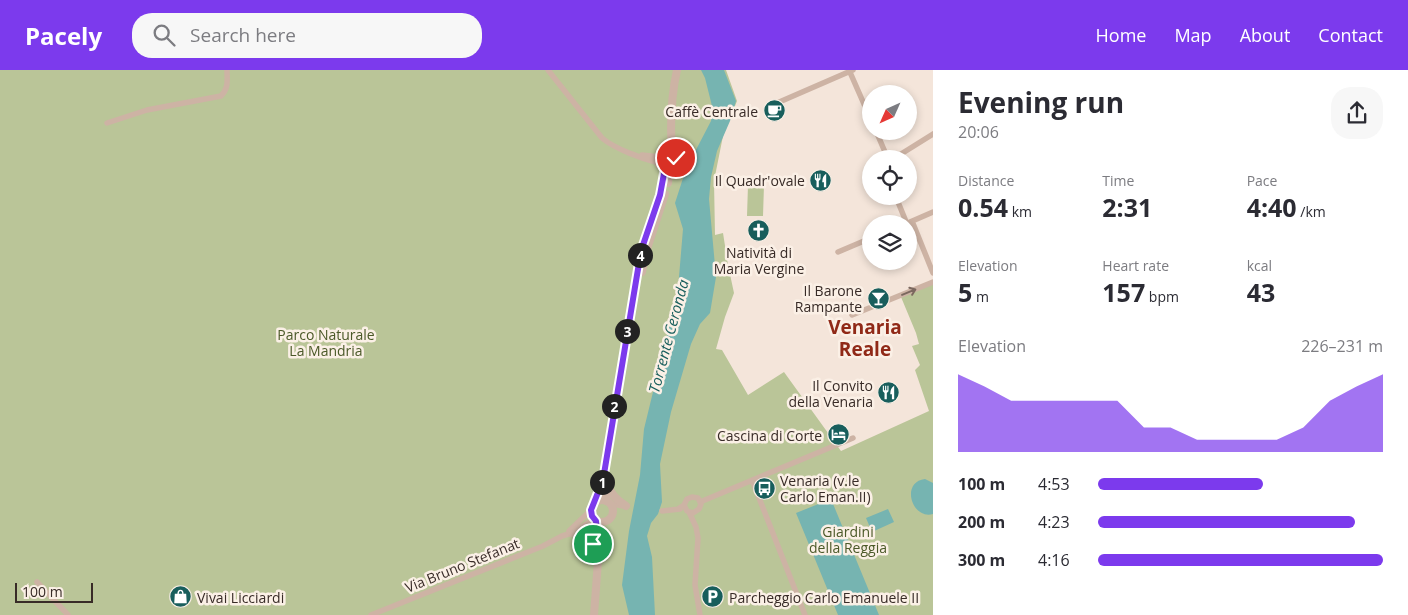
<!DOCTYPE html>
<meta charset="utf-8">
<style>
:root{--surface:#fff;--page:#f7f7f7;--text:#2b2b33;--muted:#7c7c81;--accent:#7c3aed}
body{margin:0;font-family:"Open Sans",sans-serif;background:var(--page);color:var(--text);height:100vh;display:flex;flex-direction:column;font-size:19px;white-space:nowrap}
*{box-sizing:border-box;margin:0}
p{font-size:16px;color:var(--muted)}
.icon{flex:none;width:28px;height:28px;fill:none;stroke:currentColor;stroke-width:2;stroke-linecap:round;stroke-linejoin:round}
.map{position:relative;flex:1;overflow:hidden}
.drawer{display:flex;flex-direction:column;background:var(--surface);width:475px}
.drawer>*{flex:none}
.needle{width:32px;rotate:225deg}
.controls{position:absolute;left:862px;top:15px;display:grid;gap:10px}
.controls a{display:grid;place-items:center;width:55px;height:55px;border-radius:50%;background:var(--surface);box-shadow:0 2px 8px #0003;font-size:25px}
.scale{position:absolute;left:15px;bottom:12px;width:78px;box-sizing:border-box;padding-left:5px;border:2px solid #382b27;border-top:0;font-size:14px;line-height:18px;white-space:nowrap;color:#382b27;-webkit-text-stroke:4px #fbf0e6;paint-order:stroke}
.pin{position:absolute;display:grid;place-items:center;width:42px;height:42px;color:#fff;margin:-21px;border:2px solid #fff;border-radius:50%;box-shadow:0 1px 5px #0007}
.km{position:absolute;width:25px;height:25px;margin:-12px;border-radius:50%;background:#222;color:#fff;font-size:14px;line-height:25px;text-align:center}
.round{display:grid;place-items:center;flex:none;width:52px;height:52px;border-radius:20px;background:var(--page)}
.head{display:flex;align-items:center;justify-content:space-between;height:85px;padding:0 25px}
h1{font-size:28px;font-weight:700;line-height:38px}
.figures{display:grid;grid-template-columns:repeat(3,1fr);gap:8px;height:85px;padding:5px 25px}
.figures div{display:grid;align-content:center}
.figures b{font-size:25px;font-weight:700}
.figures small{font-size:14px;font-weight:400}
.figures p{font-size:14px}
.chart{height:140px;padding:10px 25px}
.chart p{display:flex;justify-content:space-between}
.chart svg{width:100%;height:90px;margin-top:5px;fill:var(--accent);opacity:.7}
ul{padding:0 25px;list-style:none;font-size:16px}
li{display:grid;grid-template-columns:80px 60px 1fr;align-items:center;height:38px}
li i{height:12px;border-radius:6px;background:var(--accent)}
header{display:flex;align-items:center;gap:30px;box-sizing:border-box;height:70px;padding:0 25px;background:var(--accent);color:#fff}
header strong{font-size:24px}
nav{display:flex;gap:28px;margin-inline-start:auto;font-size:18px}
.search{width:350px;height:45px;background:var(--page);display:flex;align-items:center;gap:12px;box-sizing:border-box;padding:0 18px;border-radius:20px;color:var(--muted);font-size:19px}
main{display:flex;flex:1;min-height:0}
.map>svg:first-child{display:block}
</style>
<header>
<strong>Pacely</strong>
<div class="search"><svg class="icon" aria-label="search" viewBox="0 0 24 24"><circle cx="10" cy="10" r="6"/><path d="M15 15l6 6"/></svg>Search here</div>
<nav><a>Home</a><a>Map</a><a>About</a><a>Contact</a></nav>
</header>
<main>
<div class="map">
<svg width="933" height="545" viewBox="0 0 933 545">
<rect width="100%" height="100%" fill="#f4e5da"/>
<!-- green -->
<path fill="#bac598" d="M0 0H726L737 31 723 66 714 111 715 165 723 163 728 195 734 223 725 247 716 279 722 280 748 325 784 302 841 381 929 341 915 300 920 295 912 276 919 274 916 263 901 227 933 214V545H0Z
M748 115H764L763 146H747Z"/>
<!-- water -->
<path fill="#76b4b1" d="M701 0H724L736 31 730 51 717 81 711 107 709 129 716 207 710 243 700 254 691 274 671 342 660 394 662 432 658 444 651 453 647 466 652 487 655 545H629L622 515 629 461 640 405 644 359 678 219 683 159 675 133 686 99 711 51 713 40 705 8Z
M925 409 933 413V444C912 450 900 412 925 409Z
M831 429 879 545H838L796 443Z
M888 439 894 452 872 462 866 448Z"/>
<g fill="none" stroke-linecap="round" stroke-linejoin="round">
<!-- minor -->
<path stroke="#cdb3a4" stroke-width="5.5" d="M548 0 602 68C615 79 643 89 659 93
M849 0 871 50
M777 33 853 0
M107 53 147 40 221 26C229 18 227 10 227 0
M876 61 888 89
M642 85 660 87
M893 89 933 64
M900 126 898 132 907 154
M912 151 933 203
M910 152 933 142
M838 182 871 168
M852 245 933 212
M752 410 805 545
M700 432 853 368
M611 434 624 436
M678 439 684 435 687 429 692 427 698 428 701 434 699 439 693 443 687 441 684 435
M662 441 680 439
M689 442 696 457 698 468 695 515 700 545
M569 461 591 440
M37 512 68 545
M371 545 543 476 562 466 572 463 594 449"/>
<!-- tertiary -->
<path stroke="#cdb3a4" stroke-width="8" d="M658 90a9 9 0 1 1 18 0a9 9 0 1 1-18 0Z
M672 83C670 55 671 27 677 0
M668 113 670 99
M642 202 646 182 665 124
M608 416C611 424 618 431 626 436
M591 441a11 11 0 1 1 22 0a11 11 0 1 1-22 0Z
M606 431 607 408
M595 432 603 410 641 181 660 125 665 99
M572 463 584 467 598 478
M594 545 598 491 596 451"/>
</g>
<!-- one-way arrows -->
<defs><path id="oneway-shaft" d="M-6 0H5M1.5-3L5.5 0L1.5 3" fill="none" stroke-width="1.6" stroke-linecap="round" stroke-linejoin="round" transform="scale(1.25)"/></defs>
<use stroke="#7b685f" href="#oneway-shaft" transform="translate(909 222) rotate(-22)"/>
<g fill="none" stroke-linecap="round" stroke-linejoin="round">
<defs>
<path id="route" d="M593 474 598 478 596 451 592 446 591 440 603 410 641 181 660 125 665 98C672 100 677 95 676 88"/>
</defs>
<!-- route casing -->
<use href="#route" stroke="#fff" stroke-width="10"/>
<!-- route -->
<use href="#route" stroke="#7c3aed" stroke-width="6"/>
</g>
<!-- icons -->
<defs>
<symbol id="cafe-disc" viewBox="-11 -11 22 22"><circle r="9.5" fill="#185e5c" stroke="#fbf0e6"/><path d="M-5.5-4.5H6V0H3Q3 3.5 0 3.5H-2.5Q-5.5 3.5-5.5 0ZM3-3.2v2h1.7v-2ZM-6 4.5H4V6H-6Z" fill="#fff"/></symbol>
<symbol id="restaurant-disc" viewBox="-11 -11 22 22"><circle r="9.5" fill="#185e5c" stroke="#fbf0e6"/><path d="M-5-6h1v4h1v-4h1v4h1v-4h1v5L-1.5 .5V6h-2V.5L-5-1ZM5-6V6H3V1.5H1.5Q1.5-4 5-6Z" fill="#fff"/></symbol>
<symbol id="church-disc" viewBox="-11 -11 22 22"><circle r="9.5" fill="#185e5c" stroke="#fbf0e6"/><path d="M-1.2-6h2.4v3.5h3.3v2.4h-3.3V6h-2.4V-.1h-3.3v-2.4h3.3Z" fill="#fff"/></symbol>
<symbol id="bar-disc" viewBox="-11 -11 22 22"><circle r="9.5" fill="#185e5c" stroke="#fbf0e6"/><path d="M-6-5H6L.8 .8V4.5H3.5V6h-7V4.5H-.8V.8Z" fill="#fff"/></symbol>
<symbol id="hotel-disc" viewBox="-11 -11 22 22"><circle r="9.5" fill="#185e5c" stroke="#fbf0e6"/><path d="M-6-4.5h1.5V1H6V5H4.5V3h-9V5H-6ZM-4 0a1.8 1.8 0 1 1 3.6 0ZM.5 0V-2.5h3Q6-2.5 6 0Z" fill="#fff"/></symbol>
<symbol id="bus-disc" viewBox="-11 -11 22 22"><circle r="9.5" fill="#185e5c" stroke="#fbf0e6"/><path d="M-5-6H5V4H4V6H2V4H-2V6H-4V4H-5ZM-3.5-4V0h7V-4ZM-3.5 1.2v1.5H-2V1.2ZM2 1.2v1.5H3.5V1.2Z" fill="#fff"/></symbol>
<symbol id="shop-disc" viewBox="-11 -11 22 22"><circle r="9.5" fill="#185e5c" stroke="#fbf0e6"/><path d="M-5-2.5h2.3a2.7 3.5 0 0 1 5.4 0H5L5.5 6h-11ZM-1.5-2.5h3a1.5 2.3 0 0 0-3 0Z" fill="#fff"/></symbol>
<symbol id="parking-disc" viewBox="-11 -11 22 22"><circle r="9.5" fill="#185e5c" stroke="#fbf0e6"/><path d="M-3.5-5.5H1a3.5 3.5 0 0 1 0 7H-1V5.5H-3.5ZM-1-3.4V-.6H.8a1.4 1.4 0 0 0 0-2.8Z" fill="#fff"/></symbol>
</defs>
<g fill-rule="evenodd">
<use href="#cafe-disc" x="762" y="28" width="25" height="25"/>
<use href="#restaurant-disc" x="808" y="98" width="25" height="25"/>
<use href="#church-disc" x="746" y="148" width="25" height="25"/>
<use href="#bar-disc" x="866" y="216" width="25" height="25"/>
<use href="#restaurant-disc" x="876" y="310" width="25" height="25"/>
<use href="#hotel-disc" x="826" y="352" width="25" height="25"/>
<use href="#bus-disc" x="752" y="406" width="25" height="25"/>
<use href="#shop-disc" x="168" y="514" width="25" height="25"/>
<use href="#parking-disc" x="700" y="514" width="25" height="25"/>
</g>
<g text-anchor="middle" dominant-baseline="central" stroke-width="5" stroke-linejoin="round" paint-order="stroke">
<!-- poi labels -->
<g font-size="14" fill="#382b27" stroke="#fbf0e6" text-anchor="end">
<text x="758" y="41">Caffè Centrale</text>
<text x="805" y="110">Il Quadr'ovale</text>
<text x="759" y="182" text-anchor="middle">Natività di<tspan x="759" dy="16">Maria Vergine</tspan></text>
<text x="862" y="220">Il Barone<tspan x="862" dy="16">Rampante</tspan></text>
<text x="873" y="315">Il Convito<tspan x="873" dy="16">della Venaria</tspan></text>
<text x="822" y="365">Cascina di Corte</text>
<text x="780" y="410" text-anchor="start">Venaria (v.le<tspan x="780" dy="16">Carlo Eman.II)</tspan></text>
<text x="197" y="527" text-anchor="start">Vivai Licciardi</text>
<text x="729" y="527" text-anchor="start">Parcheggio Carlo Emanuele II</text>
</g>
<!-- park labels -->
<g font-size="14" fill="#4b5928" stroke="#fbf0e6">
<text x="326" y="264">Parco Naturale<tspan x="326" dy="16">La Mandria</tspan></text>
<text x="848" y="461">Giardini<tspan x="848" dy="16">della Reggia</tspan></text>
</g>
<!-- street labels -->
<g font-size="14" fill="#382b27" stroke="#fbf0e6">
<text transform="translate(462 495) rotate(-22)">Via Bruno Stefanat</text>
</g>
<!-- water labels -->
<g font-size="15" font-style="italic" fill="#185e5c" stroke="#fbf0e6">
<text transform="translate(668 266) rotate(-75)">Torrente Ceronda</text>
</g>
<!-- district labels -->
<g font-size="19" font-weight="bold" fill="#902917" stroke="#fbf0e6">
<text x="865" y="257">Venaria<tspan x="865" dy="22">Reale</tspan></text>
</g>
</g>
</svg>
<div class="controls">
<a><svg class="needle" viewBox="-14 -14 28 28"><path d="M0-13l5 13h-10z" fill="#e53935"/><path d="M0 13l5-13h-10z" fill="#7c7c81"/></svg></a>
<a><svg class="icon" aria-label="locate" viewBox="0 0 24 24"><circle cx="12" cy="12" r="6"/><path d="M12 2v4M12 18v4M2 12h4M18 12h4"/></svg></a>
<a><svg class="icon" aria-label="layers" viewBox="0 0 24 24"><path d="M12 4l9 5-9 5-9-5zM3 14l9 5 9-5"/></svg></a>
</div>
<div class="scale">100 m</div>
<div class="pin" style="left:593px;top:474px;background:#1e9e55"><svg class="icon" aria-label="arrive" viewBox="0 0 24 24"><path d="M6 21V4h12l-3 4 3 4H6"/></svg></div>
<div class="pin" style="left:676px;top:88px;background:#d93025"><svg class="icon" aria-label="check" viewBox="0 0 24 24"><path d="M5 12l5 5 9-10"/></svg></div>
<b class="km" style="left:602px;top:412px">1</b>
<b class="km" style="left:614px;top:336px">2</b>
<b class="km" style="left:627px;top:261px">3</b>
<b class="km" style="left:640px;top:185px">4</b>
</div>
<section class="drawer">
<div class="head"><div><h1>Evening run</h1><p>20:06</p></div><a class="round"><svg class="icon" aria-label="share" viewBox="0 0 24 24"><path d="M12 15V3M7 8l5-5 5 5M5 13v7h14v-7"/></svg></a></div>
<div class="figures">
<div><p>Distance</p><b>0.54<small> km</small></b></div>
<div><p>Time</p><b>2:31</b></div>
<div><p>Pace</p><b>4:40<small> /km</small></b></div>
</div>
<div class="figures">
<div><p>Elevation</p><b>5<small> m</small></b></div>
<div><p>Heart rate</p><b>157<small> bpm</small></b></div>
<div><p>kcal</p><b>43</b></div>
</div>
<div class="chart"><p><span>Elevation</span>226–231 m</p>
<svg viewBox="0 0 160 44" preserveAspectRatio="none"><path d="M0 44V6L10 12L20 19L30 19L40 19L50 19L60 19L70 32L80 32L90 38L100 38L110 38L120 38L130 32L140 19L150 12L160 6V44z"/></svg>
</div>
<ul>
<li><b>100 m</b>4:53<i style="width:58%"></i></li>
<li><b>200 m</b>4:23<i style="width:90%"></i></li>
<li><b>300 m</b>4:16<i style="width:100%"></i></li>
</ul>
</section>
</main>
